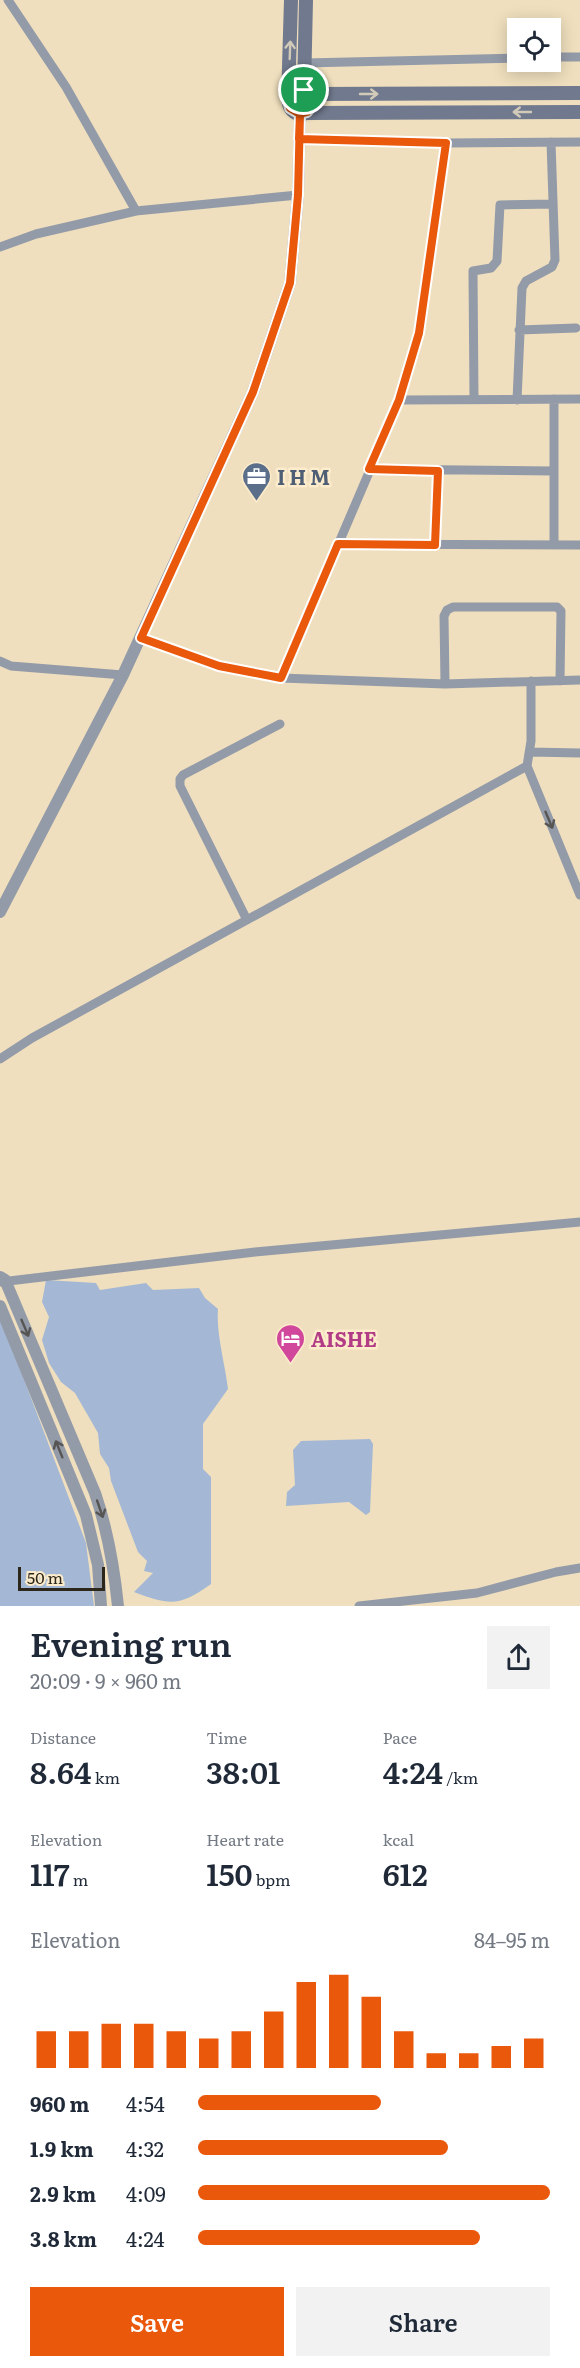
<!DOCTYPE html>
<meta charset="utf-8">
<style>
:root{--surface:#fff;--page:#f2f2f3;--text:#1f2937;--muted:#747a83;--accent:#ea580c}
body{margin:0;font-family:Literata,serif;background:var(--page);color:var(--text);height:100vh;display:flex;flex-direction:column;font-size:22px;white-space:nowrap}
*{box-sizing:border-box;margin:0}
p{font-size:20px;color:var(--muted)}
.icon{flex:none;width:33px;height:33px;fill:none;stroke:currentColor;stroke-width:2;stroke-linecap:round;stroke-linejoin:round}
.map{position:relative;height:1606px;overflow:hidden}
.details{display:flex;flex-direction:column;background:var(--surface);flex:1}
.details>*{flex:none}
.controls{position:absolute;left:507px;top:18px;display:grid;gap:12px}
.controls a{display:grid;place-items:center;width:54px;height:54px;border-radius:0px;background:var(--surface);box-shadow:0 3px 15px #0003;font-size:30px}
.scale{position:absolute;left:18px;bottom:15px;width:87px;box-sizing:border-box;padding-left:6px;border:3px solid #2d271b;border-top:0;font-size:16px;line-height:21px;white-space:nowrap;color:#2d271b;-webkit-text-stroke:4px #fceccb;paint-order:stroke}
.pin{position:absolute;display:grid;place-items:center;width:51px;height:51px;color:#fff;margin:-26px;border:3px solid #fff;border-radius:50%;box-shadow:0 2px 6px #0007}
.round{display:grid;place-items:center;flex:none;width:63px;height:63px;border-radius:0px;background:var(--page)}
.head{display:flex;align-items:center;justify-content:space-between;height:102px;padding:0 30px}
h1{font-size:33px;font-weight:600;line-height:45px}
.figures{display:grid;grid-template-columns:repeat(3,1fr);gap:9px;height:102px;padding:6px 30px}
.figures div{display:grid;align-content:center}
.figures b{font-size:30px;font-weight:600}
.figures small{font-size:16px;font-weight:400}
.figures p{font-size:16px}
.chart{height:168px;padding:12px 30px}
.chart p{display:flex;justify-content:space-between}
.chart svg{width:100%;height:108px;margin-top:6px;stroke:var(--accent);stroke-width:6}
.primary-button{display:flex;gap:12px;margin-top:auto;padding:12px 30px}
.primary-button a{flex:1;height:69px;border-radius:0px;background:var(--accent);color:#fff;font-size:24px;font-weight:600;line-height:69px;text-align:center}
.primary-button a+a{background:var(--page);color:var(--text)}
ul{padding:0 30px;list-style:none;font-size:20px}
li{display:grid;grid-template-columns:96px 72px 1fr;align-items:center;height:45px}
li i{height:15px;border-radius:8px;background:var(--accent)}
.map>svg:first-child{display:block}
</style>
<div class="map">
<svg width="580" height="1606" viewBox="0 0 580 1606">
<rect width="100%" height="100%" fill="#efdfbe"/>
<!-- water -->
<path fill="#a4b8d5" d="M46 1280 96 1283 100 1290 146 1283 153 1290 199 1288 205 1298 218 1309C216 1334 225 1363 228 1389L203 1424V1469L211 1477V1584C180 1606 171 1606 134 1592L153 1573 144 1571 147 1561 138 1552 111 1481 109 1468 100 1454 98 1433 75 1393 61 1382 49 1363 42 1340 49 1317 42 1302Z
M0 1316 86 1543 94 1606H0Z
M370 1439 373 1444 370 1512 366 1515 349 1502 286 1506 287 1492 295 1485 293 1450 301 1441Z"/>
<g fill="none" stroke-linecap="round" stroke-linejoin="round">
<!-- minor -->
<path stroke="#949ba8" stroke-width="9" d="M8 0 66 87 136 211
M550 57H580
M305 63 518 58
M299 139 446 143 580 142
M0 247 36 234 136 211 298 195
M519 330 576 328
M474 399 473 271 491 268 497 261 500 205 553 204
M554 399V545
M400 400 580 399
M517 400 522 288 526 281 552 267 555 260 551 142
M369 469 554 471
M338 544 580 545
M435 545 438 471
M141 638 219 666 281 678 445 684 580 680
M0 661 11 666 123 675
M281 678 400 400 419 333 446 143
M445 684 444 616 447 610 453 607H557L561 611 560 681
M530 752 580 753
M527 766 580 895
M247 920 180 786V779L183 775 280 724
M0 1059 32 1038 527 766 531 741V681
M0 1282 255 1252 580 1222
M359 1606 477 1593 556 1572 580 1568"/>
<!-- tertiary -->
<path stroke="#949ba8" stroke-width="12" d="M0 912 123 675 253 392 290 283 298 195 300 114
M0 1277 5 1280 95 1493C108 1531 114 1567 118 1606
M0 1306 86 1515 98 1565 101 1606"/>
<!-- secondary -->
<path stroke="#70798d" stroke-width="14" d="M289 102a12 12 0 1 1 24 0a12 12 0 1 1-24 0Z
M304 90 306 0
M310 94 580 93
M288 100 291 0
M307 113 580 112"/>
</g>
<!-- one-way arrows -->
<defs><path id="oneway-shaft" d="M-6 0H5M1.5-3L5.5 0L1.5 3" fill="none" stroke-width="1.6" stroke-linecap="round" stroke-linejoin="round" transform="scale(1.5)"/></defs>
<g stroke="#d2cab8">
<use href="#oneway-shaft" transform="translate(290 50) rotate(-88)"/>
<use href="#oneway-shaft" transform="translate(369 94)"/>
<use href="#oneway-shaft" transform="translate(522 112) rotate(180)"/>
</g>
<g stroke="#565553">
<use href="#oneway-shaft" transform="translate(549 820) rotate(67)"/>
<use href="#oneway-shaft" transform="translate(25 1328) rotate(67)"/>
<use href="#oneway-shaft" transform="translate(59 1449) rotate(-112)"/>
<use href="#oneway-shaft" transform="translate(100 1509) rotate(71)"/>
</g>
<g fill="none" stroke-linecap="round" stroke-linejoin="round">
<defs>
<path id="route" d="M304 90 310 94 313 104 307 112 300 114 298 195 290 283 253 392 141 638 219 666 281 678 338 544 435 545 438 471 369 469 399 400 419 333 446 143 299 139 300 114 290 108 288 100 292 92 304 90"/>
</defs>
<!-- route casing -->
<use href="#route" stroke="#fff" stroke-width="12"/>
<!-- route -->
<use href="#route" stroke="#ea580c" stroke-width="8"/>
</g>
<!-- icons -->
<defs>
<symbol id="office-pin" viewBox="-11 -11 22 30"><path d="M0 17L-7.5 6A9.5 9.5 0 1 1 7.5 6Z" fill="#5c6f8a" stroke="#fceccb"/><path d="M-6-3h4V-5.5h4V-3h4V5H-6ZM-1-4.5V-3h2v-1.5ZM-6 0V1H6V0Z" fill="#fff"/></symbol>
<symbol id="hotel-pin" viewBox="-11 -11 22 30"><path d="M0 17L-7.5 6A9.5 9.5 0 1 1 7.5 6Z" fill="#d1479c" stroke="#fceccb"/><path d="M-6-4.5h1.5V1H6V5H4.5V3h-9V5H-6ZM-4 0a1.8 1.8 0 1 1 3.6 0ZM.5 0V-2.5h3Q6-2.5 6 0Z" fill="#fff"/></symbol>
</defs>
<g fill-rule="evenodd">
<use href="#office-pin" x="240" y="460" width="33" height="45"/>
<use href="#hotel-pin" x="274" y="1322" width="33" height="45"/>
</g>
<g text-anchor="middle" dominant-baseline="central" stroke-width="5" stroke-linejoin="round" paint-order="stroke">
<!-- service labels -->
<g font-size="20" font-weight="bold" fill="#4e5e75" stroke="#fceccb" text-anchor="start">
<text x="277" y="476">I H M</text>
</g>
<!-- hotel labels -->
<g font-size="20" font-weight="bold" fill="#b23c85" stroke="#fceccb" text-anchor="start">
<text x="311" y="1338">AISHE</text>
</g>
</g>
</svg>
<div class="controls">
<a><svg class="icon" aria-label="locate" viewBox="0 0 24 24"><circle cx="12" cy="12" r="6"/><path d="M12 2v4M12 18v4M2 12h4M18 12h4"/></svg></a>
</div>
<div class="scale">50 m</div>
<div class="pin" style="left:304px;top:90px;background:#1e9e55"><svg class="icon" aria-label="arrive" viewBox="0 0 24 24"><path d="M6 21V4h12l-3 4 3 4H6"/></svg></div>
</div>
<section class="details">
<div class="head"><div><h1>Evening run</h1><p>20:09 · 9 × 960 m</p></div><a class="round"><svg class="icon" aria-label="share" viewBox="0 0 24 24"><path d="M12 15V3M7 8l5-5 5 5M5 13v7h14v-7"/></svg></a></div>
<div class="figures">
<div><p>Distance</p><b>8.64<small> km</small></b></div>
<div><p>Time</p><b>38:01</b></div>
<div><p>Pace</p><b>4:24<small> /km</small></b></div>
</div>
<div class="figures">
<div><p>Elevation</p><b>117<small> m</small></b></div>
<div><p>Heart rate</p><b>150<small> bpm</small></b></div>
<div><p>kcal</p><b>612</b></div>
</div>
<div class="chart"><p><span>Elevation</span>84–95 m</p>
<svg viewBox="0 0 160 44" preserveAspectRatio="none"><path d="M5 44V29M15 44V29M25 44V26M35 44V26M45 44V29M55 44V32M65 44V29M75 44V21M85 44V9M95 44V6M105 44V15M115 44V29M125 44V38M135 44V38M145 44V35M155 44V32"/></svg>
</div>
<ul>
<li><b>960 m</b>4:54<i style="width:52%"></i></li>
<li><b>1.9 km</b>4:32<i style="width:71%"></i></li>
<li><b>2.9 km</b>4:09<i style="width:100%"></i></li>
<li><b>3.8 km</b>4:24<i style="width:80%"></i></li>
</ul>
<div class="primary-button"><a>Save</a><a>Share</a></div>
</section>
